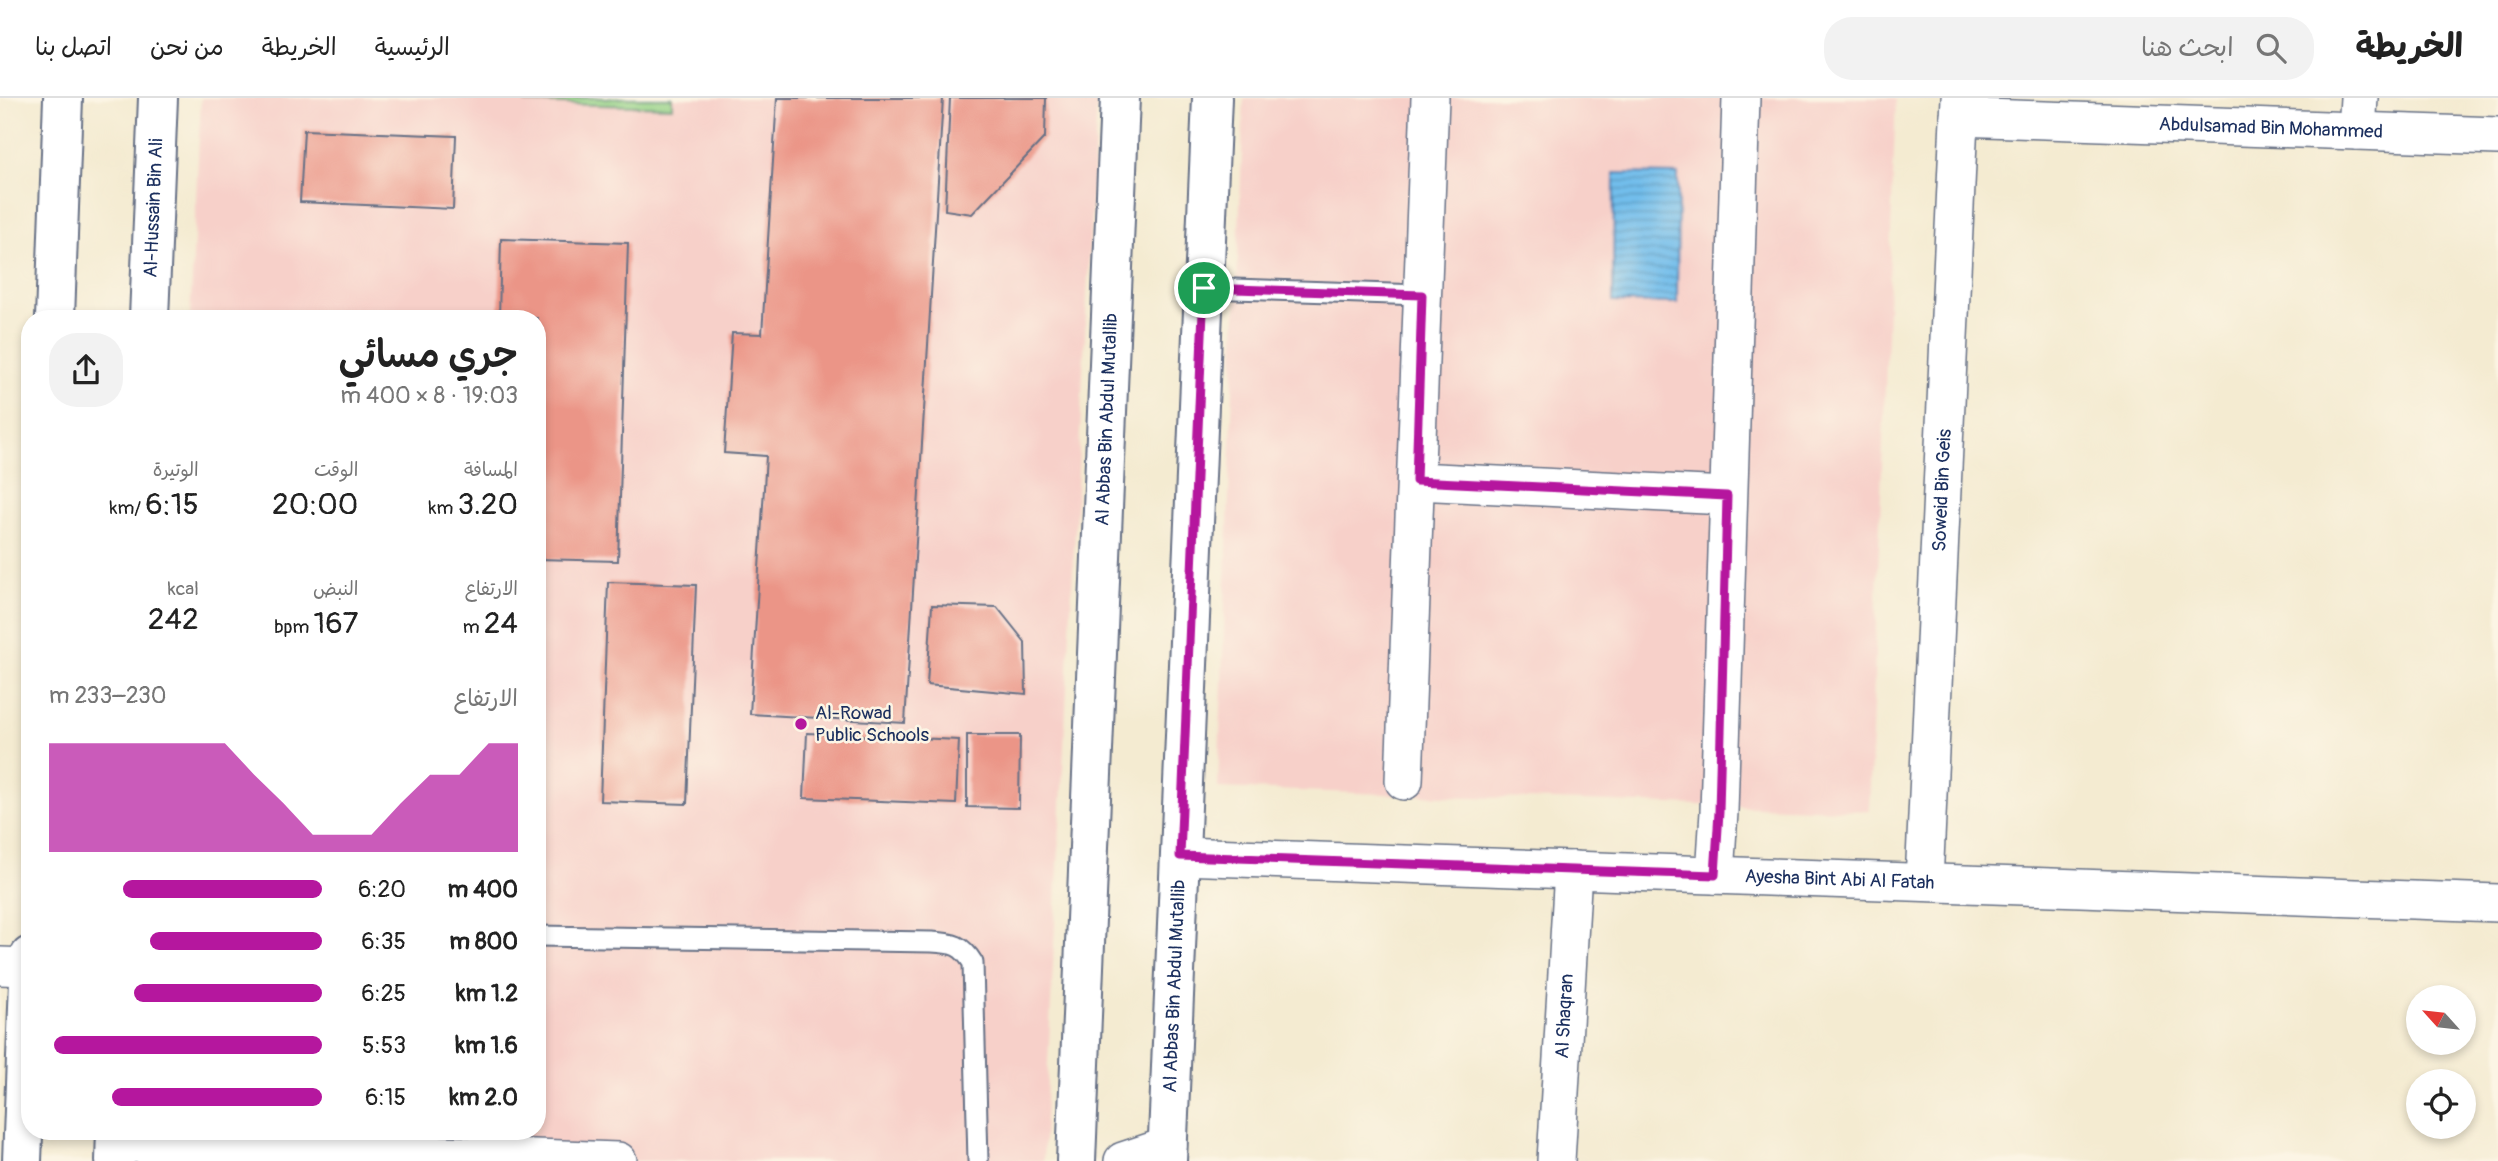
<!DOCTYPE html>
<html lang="ar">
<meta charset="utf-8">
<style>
:root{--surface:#fff;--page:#f2f2f2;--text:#222;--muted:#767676;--line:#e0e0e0;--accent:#b5179e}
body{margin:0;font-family:Pangolin,"Playpen Sans Arabic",sans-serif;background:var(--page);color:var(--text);direction:rtl;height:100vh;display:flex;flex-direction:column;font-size:26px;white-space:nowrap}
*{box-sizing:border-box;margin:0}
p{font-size:23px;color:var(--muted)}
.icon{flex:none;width:38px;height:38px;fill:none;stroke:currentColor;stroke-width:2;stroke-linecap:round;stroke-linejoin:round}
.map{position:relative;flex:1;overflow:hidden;direction:ltr}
.panel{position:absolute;left:21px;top:212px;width:525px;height:830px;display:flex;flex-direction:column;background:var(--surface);border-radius:28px;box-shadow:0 4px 10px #0003;direction:rtl}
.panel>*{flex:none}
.needle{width:46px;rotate:297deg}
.fabs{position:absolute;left:2406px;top:887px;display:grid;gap:14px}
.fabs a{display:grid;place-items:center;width:70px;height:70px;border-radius:50%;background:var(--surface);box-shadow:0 4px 10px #0003;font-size:35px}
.pin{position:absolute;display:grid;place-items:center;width:60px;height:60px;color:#fff;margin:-30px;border:4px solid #fff;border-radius:50%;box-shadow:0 2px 7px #0007}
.round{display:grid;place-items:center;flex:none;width:74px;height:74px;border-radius:28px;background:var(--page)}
.summary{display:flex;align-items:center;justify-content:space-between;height:119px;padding:0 28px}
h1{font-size:38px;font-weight:600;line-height:52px}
.metrics{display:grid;grid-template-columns:repeat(3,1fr);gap:10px;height:119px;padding:7px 28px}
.metrics div{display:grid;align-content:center}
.metrics b{font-size:30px;font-weight:600}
.metrics small{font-size:19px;font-weight:400}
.metrics p{font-size:19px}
.chart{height:196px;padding:14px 28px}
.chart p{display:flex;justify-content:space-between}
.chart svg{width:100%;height:126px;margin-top:7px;fill:var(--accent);opacity:.7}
ul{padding:0 28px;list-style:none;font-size:23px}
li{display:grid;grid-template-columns:112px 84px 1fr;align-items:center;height:52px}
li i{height:18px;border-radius:9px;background:var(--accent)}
header{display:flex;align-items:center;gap:42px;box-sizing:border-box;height:98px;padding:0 35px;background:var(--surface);border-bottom:2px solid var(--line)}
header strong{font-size:33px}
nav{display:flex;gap:38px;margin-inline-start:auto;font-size:24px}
.search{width:490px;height:63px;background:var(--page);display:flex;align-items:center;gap:18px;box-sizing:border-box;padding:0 24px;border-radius:28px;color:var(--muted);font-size:26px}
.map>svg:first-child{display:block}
</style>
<header>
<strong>الخريطة</strong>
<div class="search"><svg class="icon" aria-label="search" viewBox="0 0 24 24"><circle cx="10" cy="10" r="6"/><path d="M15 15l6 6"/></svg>ابحث هنا</div>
<nav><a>الرئيسية</a><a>الخريطة</a><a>من نحن</a><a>اتصل بنا</a></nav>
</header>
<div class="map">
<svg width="2498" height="1063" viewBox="0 0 2498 1063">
<defs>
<pattern id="water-rules" width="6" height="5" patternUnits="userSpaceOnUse" patternTransform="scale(1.75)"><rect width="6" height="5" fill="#72beec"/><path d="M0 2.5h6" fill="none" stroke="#5d9bc2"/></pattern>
</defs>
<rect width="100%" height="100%" fill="#fcf5e5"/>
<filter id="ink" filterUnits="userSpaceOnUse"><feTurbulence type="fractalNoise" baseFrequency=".0143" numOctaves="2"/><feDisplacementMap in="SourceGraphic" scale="14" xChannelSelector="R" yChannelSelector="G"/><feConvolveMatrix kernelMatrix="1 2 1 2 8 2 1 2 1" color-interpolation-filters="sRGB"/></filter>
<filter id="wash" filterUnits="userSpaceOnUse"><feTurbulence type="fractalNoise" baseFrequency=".00686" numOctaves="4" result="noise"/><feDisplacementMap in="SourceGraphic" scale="28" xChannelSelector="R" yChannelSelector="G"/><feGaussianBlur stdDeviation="1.57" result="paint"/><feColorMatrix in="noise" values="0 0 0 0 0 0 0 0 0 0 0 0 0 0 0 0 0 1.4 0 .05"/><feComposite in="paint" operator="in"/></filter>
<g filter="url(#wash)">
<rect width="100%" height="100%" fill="#f4ebd1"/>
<!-- built -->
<path fill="#f7d0c9" d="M201 0H1097L1043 1063H148L150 1033 537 1032V220H190Z
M1244 0H1896L1869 713 1218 690Z"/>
<!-- grass -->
<path fill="#96d387" stroke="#588172" stroke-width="2" d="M525 0H672V9L525 5Z"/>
<!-- water -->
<path fill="url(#water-rules)" stroke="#4676a5" stroke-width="2" d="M1614 75 1678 76 1677 205 1613 204Z"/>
<g id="blocks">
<!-- building -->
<path fill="#eb9587" d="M777 0H943L905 625 750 616 766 358 724 355 732 235 762 236Z
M950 0H1046L1045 39 972 116 945 112Z
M304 32 456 38 453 111 300 104Z
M501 141 628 145 618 463 537 461V220H499Z
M608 484 696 487 687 706 600 703Z
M932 507 997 509 1025 544 1026 596 927 587Z
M807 635 959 642 956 706 804 700Z
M967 637H1020L1019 710 967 709Z"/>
</g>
</g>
<g filter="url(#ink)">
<use href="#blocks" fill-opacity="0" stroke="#677186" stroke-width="2"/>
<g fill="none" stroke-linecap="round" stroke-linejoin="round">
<defs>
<path id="service" d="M1204 190 1422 197
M537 838 932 844C954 845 962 847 973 865L978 1063
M366 1046 401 1032"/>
<g id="minor">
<path id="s1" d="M1959 19 2498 38"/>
<path d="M2357 33 2359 0"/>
<path d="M1416 383 1727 398"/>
<path d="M1404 683 1430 0"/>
<path id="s2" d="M1180 758 2498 805"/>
<path d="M1715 777 1719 714 1741 0"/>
<path id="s3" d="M1924 784 1960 0"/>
<path d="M0 868 29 869"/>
<path d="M116 1045 618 1063"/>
<path d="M1123 1063 1168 1048"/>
<path id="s4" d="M1556 1063 1573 772"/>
</g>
<g id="tertiary">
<path d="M55 220 63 0"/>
<path id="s5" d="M149 220 158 0"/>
<path d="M22 1063 30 858"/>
<path d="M115 1063 116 1032"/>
<path id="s6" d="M1076 1063 1120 0"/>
<path id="s7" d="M1167 1063 1212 0"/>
</g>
</defs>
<!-- service casing -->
<use href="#service" stroke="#677186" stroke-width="23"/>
<!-- minor casing -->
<use href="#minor" stroke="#677186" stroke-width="40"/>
<!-- tertiary casing -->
<use href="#tertiary" stroke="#677186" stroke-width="42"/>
<!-- service -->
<use href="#service" stroke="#fff" stroke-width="19"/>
<!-- minor -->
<use href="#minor" stroke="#fff" stroke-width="37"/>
<!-- tertiary -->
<use href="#tertiary" stroke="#fff" stroke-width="38"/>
</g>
</g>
<g fill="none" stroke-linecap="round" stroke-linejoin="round" filter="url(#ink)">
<defs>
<path id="route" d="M1204 190 1422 197 1416 383 1727 398 1719 714 1715 777 1180 758Z"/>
</defs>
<!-- route casing -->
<use href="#route" stroke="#fff" stroke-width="14"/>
<!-- route -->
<use href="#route" stroke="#b5179e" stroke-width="9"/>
</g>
<!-- markers -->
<circle fill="#b5179e" stroke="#fcf5e5" stroke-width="2.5" cx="801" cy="626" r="7"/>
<g text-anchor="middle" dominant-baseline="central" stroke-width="5" stroke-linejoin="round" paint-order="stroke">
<!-- street labels -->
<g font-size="19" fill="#1b2f5e" stroke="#fcf5e5">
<text stroke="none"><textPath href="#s1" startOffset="312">Abdulsamad Bin Mohammed</textPath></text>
<text stroke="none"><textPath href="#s5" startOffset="110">Al-Hussain Bin Ali</textPath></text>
<text stroke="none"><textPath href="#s6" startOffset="742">Al Abbas Bin Abdul Mutallib</textPath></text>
<text stroke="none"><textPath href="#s3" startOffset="392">Soweid Bin Geis</textPath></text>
<text stroke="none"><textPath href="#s2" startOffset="660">Ayesha Bint Abi Al Fatah</textPath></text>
<text stroke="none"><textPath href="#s7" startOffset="175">Al Abbas Bin Abdul Mutallib</textPath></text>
<text stroke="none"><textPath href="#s4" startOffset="145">Al Shaqran</textPath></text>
</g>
<!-- poi labels -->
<g font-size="19" fill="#1b2f5e" stroke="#fcf5e5" text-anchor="start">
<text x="815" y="615">Al-Rowad<tspan x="815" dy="22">Public Schools</tspan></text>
</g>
</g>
</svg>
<div class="fabs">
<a><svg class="needle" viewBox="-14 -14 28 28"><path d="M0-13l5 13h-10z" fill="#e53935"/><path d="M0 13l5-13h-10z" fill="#767676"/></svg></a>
<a><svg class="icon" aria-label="locate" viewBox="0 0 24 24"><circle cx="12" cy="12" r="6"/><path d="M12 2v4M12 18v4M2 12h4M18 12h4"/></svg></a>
</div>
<div class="pin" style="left:1204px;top:190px;background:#1e9e55"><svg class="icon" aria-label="arrive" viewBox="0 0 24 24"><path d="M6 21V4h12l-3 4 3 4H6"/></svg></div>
<section class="panel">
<div class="summary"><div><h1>جري مسائي</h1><p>19:03 · 8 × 400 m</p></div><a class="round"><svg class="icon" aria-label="share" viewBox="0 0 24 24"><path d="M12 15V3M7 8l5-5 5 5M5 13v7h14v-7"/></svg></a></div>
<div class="metrics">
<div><p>المسافة</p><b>3.20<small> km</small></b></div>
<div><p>الوقت</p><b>20:00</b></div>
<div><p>الوتيرة</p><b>6:15<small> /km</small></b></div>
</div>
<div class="metrics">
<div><p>الارتفاع</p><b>24<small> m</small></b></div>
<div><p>النبض</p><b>167<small> bpm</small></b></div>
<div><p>kcal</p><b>242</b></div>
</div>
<div class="chart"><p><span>الارتفاع</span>230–233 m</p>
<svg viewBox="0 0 160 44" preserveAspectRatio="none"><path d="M0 44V6L10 6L20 6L30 6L40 6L50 6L60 6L70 17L80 27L90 38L100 38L110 38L120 27L130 17L140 17L150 6L160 6V44z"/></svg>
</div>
<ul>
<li><b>400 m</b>6:20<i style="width:73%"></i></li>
<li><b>800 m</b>6:35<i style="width:63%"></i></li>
<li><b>1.2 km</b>6:25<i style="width:69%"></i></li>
<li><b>1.6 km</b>5:53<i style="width:98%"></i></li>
<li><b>2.0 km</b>6:15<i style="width:77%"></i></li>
</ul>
</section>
</div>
